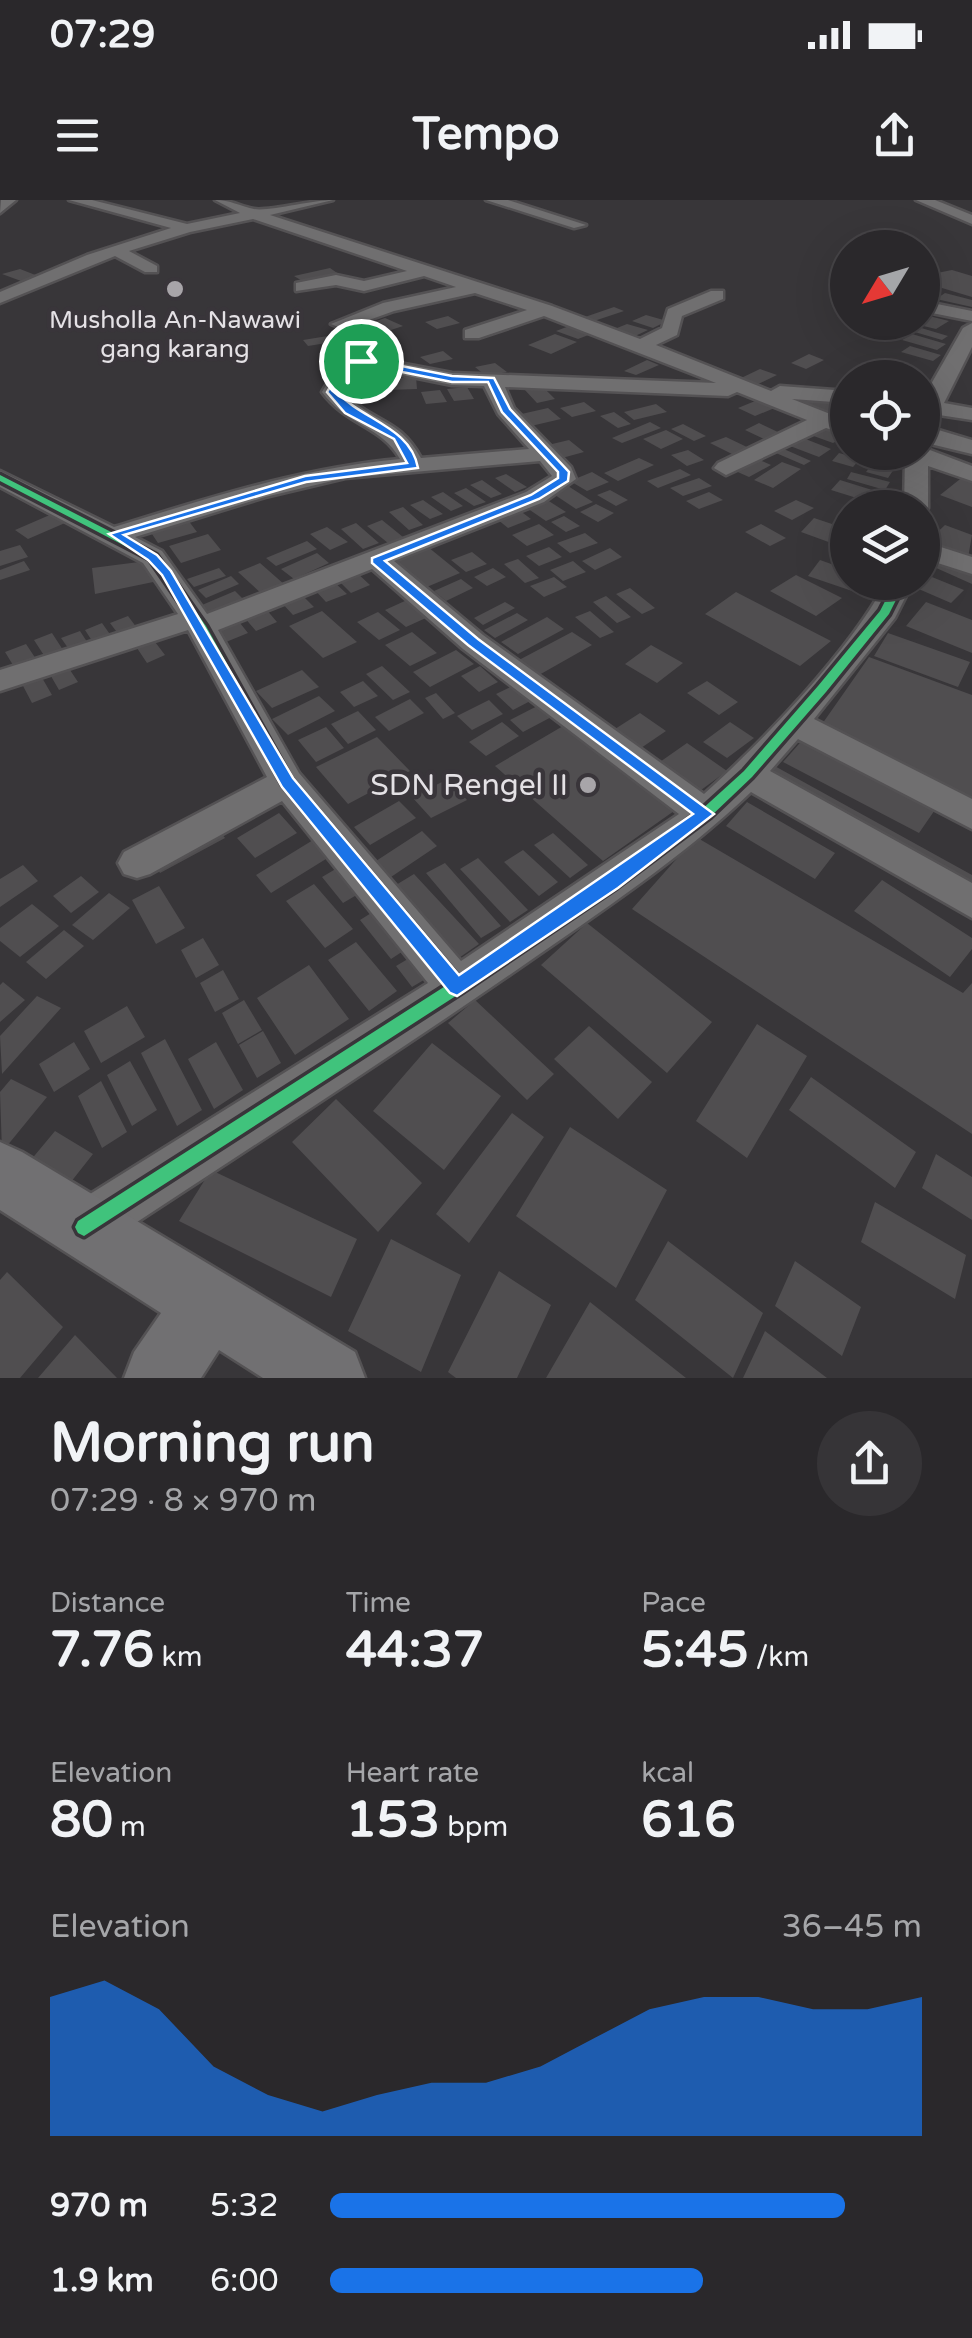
<!DOCTYPE html>
<meta charset="utf-8">
<style>
:root{--surface:#2a282b;--page:#363437;--text:#f1f3f6;--muted:#a5a6a9;--line:#464447;--accent:#1a73e8}
body{margin:0;font-family:"Varela Round",sans-serif;background:var(--page);color:var(--text);height:100vh;display:flex;flex-direction:column;font-size:38px;white-space:nowrap}
*{box-sizing:border-box;margin:0}
p{font-size:32px;color:var(--muted)}
.icon{flex:none;width:55px;height:55px;fill:none;stroke:currentColor;stroke-width:2;stroke-linecap:round;stroke-linejoin:round}
.map{position:relative;height:1178px;overflow:hidden}
.drawer{display:flex;flex-direction:column;background:var(--surface);flex:1}
.drawer>*{flex:none}
.needle{width:65px;rotate:232deg}
.controls{position:absolute;left:830px;top:30px;display:grid;gap:20px}
.controls a{display:grid;place-items:center;width:110px;height:110px;border-radius:50%;background:var(--surface);box-shadow:0 10px 40px #0002,0 0 0 2px var(--line);font-size:50px}
.pin{position:absolute;display:grid;place-items:center;width:85px;height:85px;color:#fff;margin:-42px;border:5px solid #fff;border-radius:50%;box-shadow:0 2px 10px #0007}
.round{display:grid;place-items:center;flex:none;width:105px;height:105px;border-radius:52px;background:var(--page)}
.headline{display:flex;align-items:center;justify-content:space-between;height:170px;padding:0 50px}
h1{font-size:55px;font-weight:700;line-height:75px}
.metrics{display:grid;grid-template-columns:repeat(3,1fr);gap:15px;height:170px;padding:10px 50px}
.metrics div{display:grid;align-content:center}
.metrics b{font-size:50px;font-weight:700}
.metrics small{font-size:28px;font-weight:400}
.metrics p{font-size:28px}
.chart{height:280px;padding:20px 50px}
.chart p{display:flex;justify-content:space-between}
.chart svg{width:100%;height:180px;margin-top:10px;fill:var(--accent);opacity:.7}
ul{padding:0 50px;list-style:none;font-size:32px}
li{display:grid;grid-template-columns:160px 120px 1fr;align-items:center;height:75px}
li i{height:25px;border-radius:12px;background:var(--accent)}
.status{display:flex;justify-content:space-between;align-items:center;height:70px;padding:0 50px;background:var(--surface);direction:ltr}
.status svg{height:28px;fill:currentColor}
header{display:flex;justify-content:space-between;align-items:center;height:130px;padding:0 50px;background:var(--surface);font-size:45px;font-weight:700}
.map>svg:first-child{display:block}
</style>
<div class="status"><b>07:29</b><svg viewBox="0 0 49 12"><path d="M0 12V9h3v3zM5 12V6h3v6zM10 12V3h3v9zM15 12V0h3v12zM26 1h20v11H26zM47 4h2v5h-2z"/></svg></div>
<header><svg class="icon" aria-label="menu" viewBox="0 0 24 24"><path d="M4 6h16M4 12h16M4 18h16"/></svg>Tempo<svg class="icon" aria-label="share" viewBox="0 0 24 24"><path d="M12 15V3M7 8l5-5 5 5M5 13v7h14v-7"/></svg></header>
<div class="map">
<svg width="972" height="1178" viewBox="0 0 972 1178">
<rect width="100%" height="100%" fill="#383639"/>
<!-- building -->
<path fill="#504e50" d="M330 68 340 75 304 82 294 76Z
M20 69 38 76 21 81 2 74Z
M952 70 972 76V97L922 82 927 80 922 76Z
M945 93 972 100V107L936 99Z
M614 107 624 111 591 122 582 118Z
M646 115 667 121 653 128 632 121Z
M448 116 460 123 437 129 425 122Z
M929 116 949 121 936 129 915 124Z
M385 118 403 126 382 133 365 125Z
M577 123 599 131 578 139 556 131Z
M627 124 648 130 633 137 612 130Z
M908 124 948 136 942 140 901 128Z
M555 134 577 142 551 154 528 145Z
M912 134 946 144 937 150 902 140Z
M334 135 339 141 308 146 303 140Z
M910 146 941 155 933 161 901 152Z
M443 151 453 159 430 164 420 157Z
M809 154 824 160 806 169 791 163Z
M647 160 659 165 636 175 624 171Z
M495 163 507 172 486 176 475 167Z
M760 169 777 175 756 185 739 179Z
M416 177 417 189 387 190 386 179Z
M542 186 555 199 537 203 524 189Z
M467 187 474 199 454 201 447 189Z
M440 190 447 202 426 204 421 192Z
M801 195 848 208V217L839 221 789 201Z
M760 199 777 207 755 216 738 208Z
M584 202 596 211 572 217 560 208Z
M656 204 667 212 634 220 624 212Z
M548 208 561 219 531 226 517 215Z
M614 212 631 224 618 228 600 216Z
M650 222 661 228 622 243 612 238Z
M759 223 780 233 766 240 745 230Z
M683 224 706 236 694 241 671 229Z
M825 224 848 235 833 243 808 234Z
M666 230 683 239 661 249 643 239Z
M726 237 749 248 734 255 710 243Z
M803 238 831 249 819 257 790 246Z
M569 240 584 252 562 258 548 245Z
M777 246 811 261 804 265 769 250Z
M688 250 704 260 687 266 671 255Z
M854 252H902L907 254 902 268Z
M839 253 860 259 853 267 832 261Z
M753 257 771 265 749 277 731 269Z
M639 258 654 265 618 281 604 273Z
M782 262 801 269 773 288 754 280Z
M873 263 894 269 888 278 866 272Z
M680 269 691 275 658 288 647 281Z
M592 272 609 282 587 291 570 281Z
M851 272 890 282 885 290 847 279Z
M506 274 527 287 515 292 495 278Z
M964 276 972 279V307L940 295Z
M699 278 712 286 683 296 670 288Z
M482 280 502 294 491 298 470 285Z
M840 280 885 294 876 304 831 290Z
M568 286 593 302 576 309 552 293Z
M466 288 486 302 474 306 454 293Z
M610 290 628 300 616 306 597 295Z
M443 292 463 306 451 311 431 297Z
M709 292 723 300 699 309 686 301Z
M541 296 566 312 546 321 521 304Z
M423 300 443 314 430 319 410 305Z
M796 300 814 308 792 320 774 311Z
M596 304 614 313 598 322 580 312Z
M403 307 423 325 409 330 389 312Z
M515 307 531 319 508 328 492 315Z
M52 314 65 323 28 339 15 330Z
M564 316 580 326 566 332 551 322Z
M814 318 847 329 834 344 801 332Z
M188 320 197 332 158 343 150 331Z
M382 320 403 337 388 343 367 326Z
M356 323 379 343 363 349 341 329Z
M539 324 554 335 527 346 512 335Z
M761 324 786 338 770 346 745 332Z
M945 325 972 335 968 358 927 342Z
M327 327 348 342 330 350 310 334Z
M585 333 598 343 570 353 557 343Z
M208 334 221 350 181 363 169 346Z
M307 341 317 349 276 366 266 358Z
M20 345 28 357 0 366V351Z
M428 347 460 373 422 389 391 363Z
M549 347 562 357 539 366 526 356Z
M610 348 622 357 595 370 582 361Z
M472 352 487 364 466 372 451 360Z
M317 353 329 363 294 379 281 369Z
M947 357 972 368V384L934 367Z
M518 359 539 378 525 383 504 364Z
M820 360 848 370V382H866L858 393 808 376Z
M24 361 30 370 0 380V370Z
M573 361 586 372 563 381 550 370Z
M139 362 163 380 95 394 92 368Z
M260 363 285 385 263 395 238 372Z
M219 368 226 376 194 387 187 379Z
M493 368 506 377 487 386 474 377Z
M356 372 370 385 351 393 337 379Z
M796 375 842 398 816 416 770 391Z
M927 375 964 390 951 403 914 387Z
M231 376 239 384 206 398 198 390Z
M554 377 567 387 544 397 530 386Z
M461 379 473 388 446 401 434 391Z
M333 381 347 394 326 402 313 388Z
M630 388 655 408 642 414 616 394Z
M235 391 243 399 209 413 202 405Z
M736 392 831 441 800 466 705 414Z
M300 393 314 407 293 415 280 401Z
M606 396 631 417 617 423 593 402Z
M407 400 428 417 406 427 385 410Z
M505 402 515 408 483 425 474 418Z
M926 402 972 420V453L906 426Z
M265 408 277 422 256 431 243 416Z
M322 411 357 442 323 458 289 426Z
M590 411 614 432 600 438 575 417Z
M378 412 400 430 379 440 357 422Z
M517 413 528 420 495 438 484 430Z
M128 416 140 432 122 439 110 423Z
M547 417 564 429 518 454 501 442Z
M236 418 248 433 226 442 213 427Z
M102 423 114 440 96 447 85 430Z
M80 431 91 448 73 455 61 438Z
M412 432 437 453 410 466 385 445Z
M572 432 592 445 539 475 519 460Z
M52 433 63 450 45 457 34 440Z
M888 433 970 462 958 487 874 456Z
M152 438 165 455 147 463 135 445Z
M26 444 38 462 16 470 5 452Z
M651 445 683 463 657 483 625 464Z
M456 450 474 464 430 487 413 472Z
M869 457 972 495V607L820 527Z
M66 464 78 482 59 490 48 471Z
M382 466 410 492 393 500 366 474Z
M480 466 498 482 479 492 461 476Z
M302 470 319 487 272 508 256 491Z
M41 476 52 495 32 503 22 484Z
M363 481 378 496 354 507 340 492Z
M707 481 738 502 719 515 687 493Z
M521 482 538 497 513 510 496 494Z
M436 493 455 513 443 519 425 498Z
M319 496 335 511 288 535 272 519Z
M410 499 424 513 389 531 375 517Z
M489 500 503 514 472 530 457 516Z
M545 502 559 513 523 532 510 520Z
M358 511 376 530 348 544 331 524Z
M640 513 666 531 641 548 615 529Z
M575 519 684 604 603 661 495 566Z
M502 522 519 536 486 556 469 542Z
M730 522 754 538 727 558 703 542Z
M326 527 344 548 316 562 298 540Z
M806 536 939 604 919 633 783 562Z
M377 537 410 571 348 604 316 567Z
M687 543 727 571 697 593 657 564Z
M771 564 972 675V716L748 587Z
M448 579 467 600 431 618 412 597Z
M399 601 416 618 370 645 354 627Z
M747 602 835 653 815 679 726 626Z
M279 613 297 633 255 658 237 638Z
M213 622 225 638 160 673 149 655Z
M422 631 437 646 391 677 376 661Z
M553 633 588 665 570 678 534 645Z
M318 637 334 654 271 693 256 675Z
M696 637 963 793 972 783V934L632 709Z
M523 650 558 682 539 696 504 662Z
M478 658 528 710 510 722 460 669Z
M351 660 372 686 343 703 322 677Z
M445 663 501 726 481 738 426 673Z
M23 665 38 681 0 707V679Z
M414 674 479 744 456 760 391 688Z
M81 676 99 692 71 713 53 696Z
M882 680 972 738V749L950 777 854 711Z
M314 684 353 729 325 748 286 701Z
M159 686 185 728 156 744 132 700Z
M109 693 130 708 93 740 72 725Z
M32 704 59 726 20 757 0 741V728Z
M384 705 417 742 391 759 360 720Z
M587 723 712 822 667 873 541 765Z
M64 730 84 746 46 779 26 762Z
M203 738 219 765 196 778 181 750Z
M356 742 397 791 369 811 328 760Z
M423 750 439 771 412 787 396 766Z
M309 765 349 819 295 855 257 798Z
M223 770 239 799 215 812 200 783Z
M3 782 25 800 0 822V785Z
M37 796 61 808 2 874 0 836Z
M244 800 262 830 238 844 222 813Z
M475 800 554 874 527 900 448 823Z
M127 806 145 837 101 863 84 831Z
M757 824 807 856 747 958 696 921Z
M589 826 652 882 618 919 554 859Z
M263 831 281 863 257 878 239 845Z
M165 839 202 910 177 926 141 853Z
M74 842 90 869 54 892 39 864Z
M216 842 243 890 214 909 188 859Z
M432 843 501 896 444 970 373 911Z
M130 861 157 910 132 926 107 875Z
M811 877 916 952 895 988 789 910Z
M11 879 47 897 2 952 0 892Z
M101 881 127 932 102 948 78 896Z
M336 899 422 983 378 1032 292 942Z
M512 913 544 937 469 1043 436 1014Z
M570 927 667 990 616 1088 516 1016Z
M55 931 93 954 63 992 25 967Z
M936 954 972 977V1020L922 988Z
M211 970 357 1039 331 1097 179 1021Z
M875 1002 966 1055 955 1099 861 1042Z
M391 1039 461 1075 421 1172 348 1131Z
M668 1041 763 1113 733 1178 635 1100Z
M795 1061 861 1107 842 1156 775 1106Z
M499 1071 551 1105 517 1178H456L448 1172Z
M7 1072 63 1127 20 1178H0V1080Z
M590 1102 686 1178H546Z
M765 1131 827 1178H743Z
M75 1135 117 1178H38Z"/>
<g fill="none" stroke-linecap="round" stroke-linejoin="round">
<defs>
<path id="minor" d="M16 0 0 13 1 0Z
M69 0H92L187 24 240 13 215 0C231 0 239 6 254 9 268 12 312 0 333 0L270 15 552 106 640 139 662 128 668 109 711 91H723V99L682 116 677 135 656 145 771 191 780 186 848 191V203L792 199 848 221V235L826 228 726 275 714 268 718 263 807 220 737 192 728 196 505 187 514 208 571 267 576 279 544 302 394 361 483 435 704 594C761 543 851 450 886 382H913L895 418 814 519 972 599V629L798 539 770 571 972 683V718L751 592C681 659 600 712 521 767 383 862 242 953 102 1045L84 1052 66 1045 59 1027 66 1009 428 783 282 601 150 674 137 678 124 674 118 663 124 652 267 577 188 430 0 491V470L178 414 143 363 0 287V271L114 327C209 298 301 268 400 259 382 226 347 226 322 192L334 172 367 139 331 124 383 103 456 87 424 76 364 91 336 85 296 91V83L336 75 364 81 407 71 253 19 190 32 129 51 157 66V72H145L115 56 0 103V92L87 55 171 28ZM475 93 527 110 465 130V138H479L544 116 716 183 452 173 373 158 387 137 358 124 394 111ZM363 167 452 185 484 186 498 214 529 249 421 258C398 216 372 224 343 191ZM540 261 552 276 526 292 207 414 162 351 135 337 265 297 345 278ZM372 369 463 449 679 614 461 761 299 573 218 430Z
M486 0H508L586 25 574 28Z
M916 0H935L972 15V24Z
M922 101 972 111V121L922 111Z
M972 123V147L944 203 972 208V220L939 215 935 229 972 240V254L922 242V200L963 128Z
M922 247 972 266V281L928 266V308L922 314V308H904L905 257 901 252H922Z
M922 341 972 357V374L922 358Z"/>
<path id="major" d="M0 942 22 952 355 1152 365 1178H263L219 1150 201 1178H124L134 1152 161 1113 0 1010Z"/>
</defs>
<!-- minor casing -->
<use href="#minor" stroke="#545254" stroke-width="5"/>
<!-- major casing -->
<use href="#major" stroke="#545254" stroke-width="5"/>
<!-- minor -->
<use href="#minor" fill="#706f70" fill-rule="evenodd"/>
<!-- major -->
<use href="#major" fill="#717072" fill-rule="evenodd"/>
<defs>
<path id="cycleway" d="M0 275 156 355 206 426 291 579 459 778 607 679 700 611 744 571 818 486 880 411 895 382H905L889 414 826 492 752 577 710 617 617 687 462 792 84 1036 78 1033 75 1027 78 1021 447 785 283 585 196 426 150 359 0 281Z"/>
</defs>
<!-- cycleway casing -->
<use href="#cycleway" stroke="#39353a" stroke-width="7"/>
<!-- cycleway -->
<use href="#cycleway" fill="#40c37c" fill-rule="evenodd"/>
</g>
<!-- route -->
<path fill="#1a73e8" stroke="#fff" stroke-width="2.5" fill-rule="evenodd" d="M361 158 452 176 494 178 510 209 569 272 568 281 539 299 385 361 478 439 714 614 618 688 457 796 450 793 282 587 162 375 148 360 109 334 305 276 407 263 394 239 345 213 327 192 340 170ZM362 164 452 182H488L502 212 558 272V278L531 295 372 358V363L468 445 693 614 459 775 293 578 171 371 157 355 124 335 306 282 418 268C411 227 362 220 337 192L347 173Z"/>
<!-- markers -->
<g fill="#a8a5a9" stroke="#39353a" stroke-width="4">
<circle cx="175" cy="89" r="10"/>
<circle cx="588" cy="585" r="10"/>
</g>
<g text-anchor="middle" dominant-baseline="central" stroke-width="9" stroke-linejoin="round" paint-order="stroke">
<!-- far-poi labels -->
<g font-size="25" fill="#e4e1e5" stroke="#39353a">
<text x="175" y="120">Musholla An-Nawawi<tspan x="175" dy="29">gang karang</tspan></text>
</g>
<!-- poi labels -->
<g font-size="30" fill="#e4e1e5" stroke="#39353a" text-anchor="end">
<text x="568" y="585">SDN Rengel II</text>
</g>
</g>
</svg>
<div class="controls">
<a><svg class="needle" viewBox="-14 -14 28 28"><path d="M0-13l5 13h-10z" fill="#e53935"/><path d="M0 13l5-13h-10z" fill="#a5a6a9"/></svg></a>
<a><svg class="icon" aria-label="locate" viewBox="0 0 24 24"><circle cx="12" cy="12" r="6"/><path d="M12 2v4M12 18v4M2 12h4M18 12h4"/></svg></a>
<a><svg class="icon" aria-label="layers" viewBox="0 0 24 24"><path d="M12 4l9 5-9 5-9-5zM3 14l9 5 9-5"/></svg></a>
</div>
<div class="pin" style="left:361px;top:161px;background:#1e9e55"><svg class="icon" aria-label="arrive" viewBox="0 0 24 24"><path d="M6 21V4h12l-3 4 3 4H6"/></svg></div>
</div>
<section class="drawer">
<div class="headline"><div><h1>Morning run</h1><p>07:29 · 8 × 970 m</p></div><a class="round"><svg class="icon" aria-label="share" viewBox="0 0 24 24"><path d="M12 15V3M7 8l5-5 5 5M5 13v7h14v-7"/></svg></a></div>
<div class="metrics">
<div><p>Distance</p><b>7.76<small> km</small></b></div>
<div><p>Time</p><b>44:37</b></div>
<div><p>Pace</p><b>5:45<small> /km</small></b></div>
</div>
<div class="metrics">
<div><p>Elevation</p><b>80<small> m</small></b></div>
<div><p>Heart rate</p><b>153<small> bpm</small></b></div>
<div><p>kcal</p><b>616</b></div>
</div>
<div class="chart"><p><span>Elevation</span>36–45 m</p>
<svg viewBox="0 0 160 44" preserveAspectRatio="none"><path d="M0 44V10L10 6L20 13L30 27L40 34L50 38L60 34L70 31L80 31L90 27L100 20L110 13L120 10L130 10L140 13L150 13L160 10V44z"/></svg>
</div>
<ul>
<li><b>970 m</b>5:32<i style="width:87%"></i></li>
<li><b>1.9 km</b>6:00<i style="width:63%"></i></li>
</ul>
</section>
